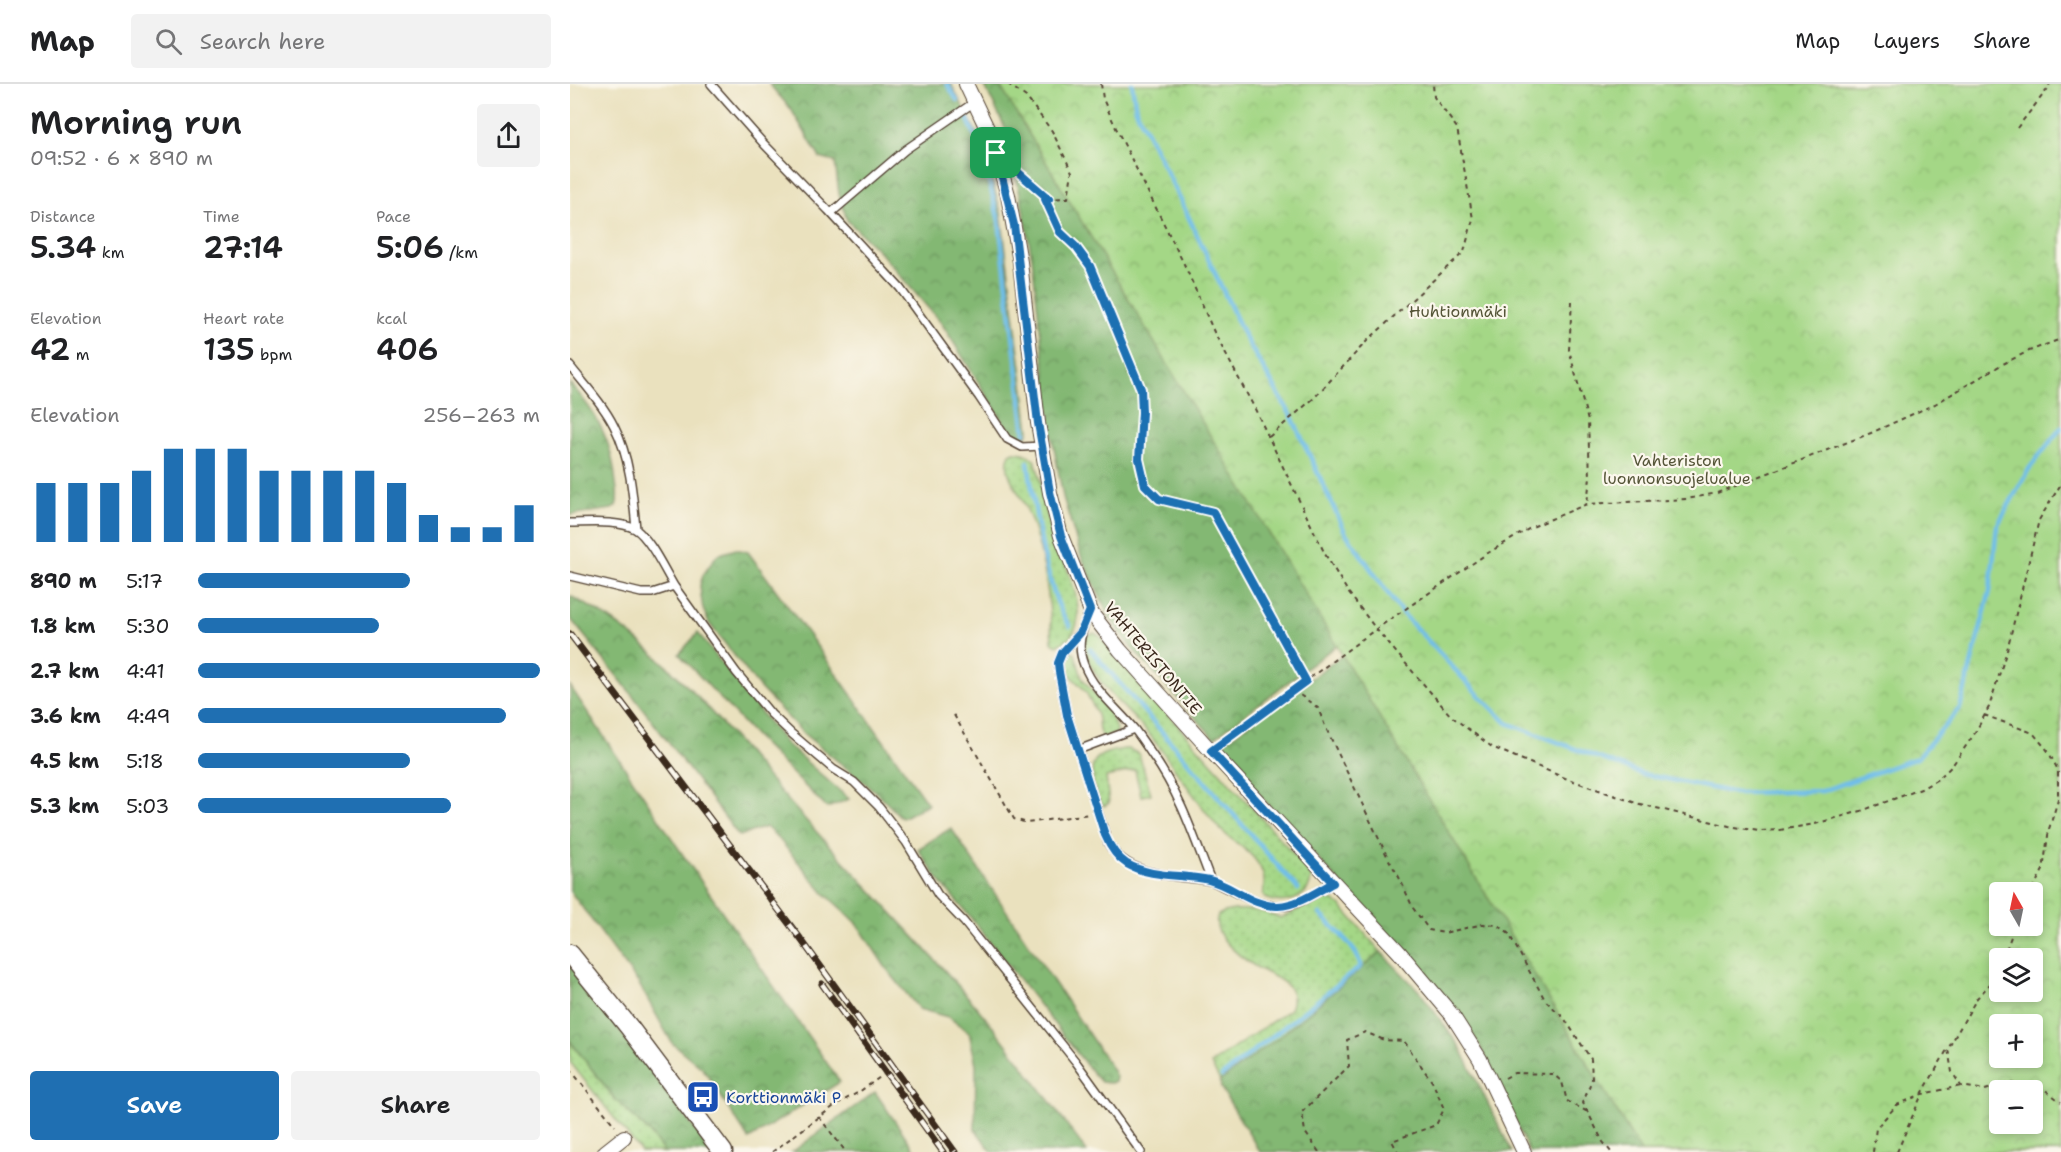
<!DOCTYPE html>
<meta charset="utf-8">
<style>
:root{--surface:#fff;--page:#f2f2f2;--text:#202124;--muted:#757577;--line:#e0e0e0;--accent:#1f6fb2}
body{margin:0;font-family:"Shantell Sans",sans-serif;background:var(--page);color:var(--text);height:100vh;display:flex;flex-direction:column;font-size:22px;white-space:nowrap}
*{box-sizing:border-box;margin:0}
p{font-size:20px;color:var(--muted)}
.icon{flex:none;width:33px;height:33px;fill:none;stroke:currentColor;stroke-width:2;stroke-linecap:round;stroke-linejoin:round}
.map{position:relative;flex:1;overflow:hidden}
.details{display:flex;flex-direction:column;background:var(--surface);width:570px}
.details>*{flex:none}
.needle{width:39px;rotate:351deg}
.controls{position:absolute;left:1419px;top:798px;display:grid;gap:12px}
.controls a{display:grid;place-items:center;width:54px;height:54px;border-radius:6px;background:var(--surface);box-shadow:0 3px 9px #0003;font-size:30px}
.pin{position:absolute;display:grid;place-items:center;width:51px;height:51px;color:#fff;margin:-26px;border-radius:12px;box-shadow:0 3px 9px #0006}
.round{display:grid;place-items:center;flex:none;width:63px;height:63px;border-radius:6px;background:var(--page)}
.overview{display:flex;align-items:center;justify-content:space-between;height:102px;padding:0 30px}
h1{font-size:33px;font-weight:600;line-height:45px}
.stats{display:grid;grid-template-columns:repeat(3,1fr);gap:9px;height:102px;padding:6px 30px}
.stats div{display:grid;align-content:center}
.stats b{font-size:30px;font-weight:600}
.stats small{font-size:16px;font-weight:400}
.stats p{font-size:16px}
.chart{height:168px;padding:12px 30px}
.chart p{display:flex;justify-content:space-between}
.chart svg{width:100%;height:108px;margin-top:6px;stroke:var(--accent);stroke-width:6}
.action{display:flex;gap:12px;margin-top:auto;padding:12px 30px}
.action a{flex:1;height:69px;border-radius:6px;background:var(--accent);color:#fff;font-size:24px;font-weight:600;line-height:69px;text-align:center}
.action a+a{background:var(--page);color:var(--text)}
ul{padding:0 30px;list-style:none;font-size:20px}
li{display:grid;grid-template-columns:96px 72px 1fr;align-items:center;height:45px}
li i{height:15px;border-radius:8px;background:var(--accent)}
header{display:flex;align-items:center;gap:36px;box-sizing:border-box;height:84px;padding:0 30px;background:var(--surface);border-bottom:2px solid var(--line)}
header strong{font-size:28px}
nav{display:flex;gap:33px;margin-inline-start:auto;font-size:21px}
.search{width:420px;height:54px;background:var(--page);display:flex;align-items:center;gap:15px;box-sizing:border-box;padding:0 21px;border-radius:6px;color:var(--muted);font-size:22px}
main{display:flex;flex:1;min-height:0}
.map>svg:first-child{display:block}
</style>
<header>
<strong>Map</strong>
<div class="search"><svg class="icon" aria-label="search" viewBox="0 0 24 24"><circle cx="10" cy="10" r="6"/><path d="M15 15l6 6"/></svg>Search here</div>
<nav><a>Map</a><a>Layers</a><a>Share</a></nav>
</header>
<main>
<section class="details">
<div class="overview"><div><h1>Morning run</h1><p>09:52 · 6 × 890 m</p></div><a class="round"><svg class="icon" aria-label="share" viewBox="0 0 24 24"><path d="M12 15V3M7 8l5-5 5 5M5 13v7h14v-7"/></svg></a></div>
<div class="stats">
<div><p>Distance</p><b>5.34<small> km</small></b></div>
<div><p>Time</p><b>27:14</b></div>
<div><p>Pace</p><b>5:06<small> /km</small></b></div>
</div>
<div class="stats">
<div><p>Elevation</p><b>42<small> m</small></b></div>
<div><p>Heart rate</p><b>135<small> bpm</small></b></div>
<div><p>kcal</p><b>406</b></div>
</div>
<div class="chart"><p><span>Elevation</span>256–263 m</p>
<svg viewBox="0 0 160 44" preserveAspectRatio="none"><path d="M5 44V20M15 44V20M25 44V20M35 44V15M45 44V6M55 44V6M65 44V6M75 44V15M85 44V15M95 44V15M105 44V15M115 44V20M125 44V33M135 44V38M145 44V38M155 44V29"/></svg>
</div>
<ul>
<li><b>890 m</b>5:17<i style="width:62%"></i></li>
<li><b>1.8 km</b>5:30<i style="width:53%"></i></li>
<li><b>2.7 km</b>4:41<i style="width:100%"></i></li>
<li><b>3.6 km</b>4:49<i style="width:90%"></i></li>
<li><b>4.5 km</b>5:18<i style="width:62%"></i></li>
<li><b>5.3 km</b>5:03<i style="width:74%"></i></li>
</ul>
<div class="action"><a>Save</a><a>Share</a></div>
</section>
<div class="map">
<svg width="1491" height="1068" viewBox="0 0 1491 1068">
<defs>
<pattern id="grass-dots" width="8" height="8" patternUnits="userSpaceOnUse" patternTransform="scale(1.5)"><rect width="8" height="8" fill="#a4d786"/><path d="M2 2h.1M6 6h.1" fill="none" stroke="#8eb973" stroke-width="1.8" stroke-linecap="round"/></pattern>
<pattern id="forest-crowns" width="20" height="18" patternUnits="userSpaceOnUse" patternTransform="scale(1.5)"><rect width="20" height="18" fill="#83b873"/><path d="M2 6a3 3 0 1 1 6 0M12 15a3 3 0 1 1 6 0" fill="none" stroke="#6c965e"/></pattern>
<pattern id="park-crowns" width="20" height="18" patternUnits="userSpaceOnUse" patternTransform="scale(1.5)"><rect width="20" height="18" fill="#a4d786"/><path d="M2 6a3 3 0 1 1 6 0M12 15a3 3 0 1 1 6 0" fill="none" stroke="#8eb973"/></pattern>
</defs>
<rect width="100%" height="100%" fill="#fbf7ec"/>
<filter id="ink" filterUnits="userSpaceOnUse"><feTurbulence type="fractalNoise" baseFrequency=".0167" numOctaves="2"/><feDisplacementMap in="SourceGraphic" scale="12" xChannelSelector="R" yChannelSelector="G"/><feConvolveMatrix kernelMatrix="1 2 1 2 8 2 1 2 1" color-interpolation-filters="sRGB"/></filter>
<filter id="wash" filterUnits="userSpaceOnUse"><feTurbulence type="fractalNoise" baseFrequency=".008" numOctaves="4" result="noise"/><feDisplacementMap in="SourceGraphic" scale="24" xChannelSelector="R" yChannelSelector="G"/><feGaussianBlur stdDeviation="1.35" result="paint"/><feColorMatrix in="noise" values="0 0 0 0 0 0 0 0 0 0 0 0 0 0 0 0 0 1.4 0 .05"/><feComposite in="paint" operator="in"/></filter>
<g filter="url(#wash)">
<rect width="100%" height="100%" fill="#eae1be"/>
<!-- grass -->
<path fill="url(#grass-dots)" stroke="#708052" stroke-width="1.5" d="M444 368C453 368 461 370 466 379 473 401 474 424 481 446 491 475 533 545 487 561L482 558C480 512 474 464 455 421 448 406 431 387 440 370Z
M524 549 530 552 558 586 729 776 741 793C741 815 711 824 694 813 692 807 695 801 694 795 690 769 663 760 648 743 623 713 603 680 579 650 560 628 535 609 522 583 517 574 513 562 516 552Z
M501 567 505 570 512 594 541 631 547 648 545 650 533 653C526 646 530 640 527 631 525 624 520 617 517 610 511 599 500 595 497 585 495 578 497 573 501 567Z
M554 665H559L569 670 581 710 571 712 565 686 536 693 539 719 534 722C527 717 526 709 524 701 517 674 529 669 554 665Z
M759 814 770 821 811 868 708 954 650 997 641 980 720 925C723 918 724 910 718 903 712 895 704 893 695 888 678 879 639 853 648 831 666 821 694 827 711 834L751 815Z
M0 957 45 1015 80 1049 94 1068H71L0 978Z"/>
<!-- forest -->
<path fill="url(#forest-crowns)" stroke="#5f7148" stroke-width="1.5" fill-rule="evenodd" d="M199 0H381L411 57 431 129 458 338 459 346 457 352 448 354 439 347 372 240 309 167 277 136 269 110 265 78 250 74 221 25Z
M414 0H503L776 554 644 654 558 560 540 534 511 472 493 413 483 358 462 174 456 139 437 48Z
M0 299C28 331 42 357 46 399 47 407 49 414 46 422L42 425 0 431Z
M166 465 178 468 244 558 358 720 332 734 306 708 234 650 189 603 139 539 133 525 131 512 130 501 133 491 147 471Z
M0 512C12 518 24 525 35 532 110 582 164 656 223 722 283 789 346 852 404 920 444 967 480 1018 517 1068H422L405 1045 406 980 399 948 378 933 349 925 316 884 286 838 254 809 209 755 196 743 169 752 64 613 0 534Z
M128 549 215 659 279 715 257 724 189 656 109 570Z
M796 554 1440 603 1491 1068H959L910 962 876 914 646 664ZM1430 808H1462V842H1430ZM1430 874H1462V908H1430ZM1430 940H1462V974H1430ZM1430 1006H1462V1040H1430Z
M0 602 115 774 270 998 179 1055 133 985 102 959 69 900 0 807Z
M381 744 542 985 546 993 545 997 541 999 531 998 522 988 401 834 368 795 348 765Z
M811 868 850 908 890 963 942 1068H690L651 1004 650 997 708 954Z
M0 881 142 1068H94L80 1049 45 1015 0 957Z
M305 1008 346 1068H222Z"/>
<!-- park -->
<path fill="url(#park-crowns)" stroke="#708052" stroke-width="1.5" fill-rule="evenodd" d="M429 0H1491V1068H1071ZM1430 808H1462V842H1430ZM1430 874H1462V908H1430ZM1430 940H1462V974H1430ZM1430 1006H1462V1040H1430Z"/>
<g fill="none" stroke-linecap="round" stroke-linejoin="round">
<!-- stream -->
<path stroke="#70beea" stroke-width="4.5" d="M377 0 387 16
M562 0 566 26 611 117 676 255 722 333 775 448 831 528 906 608 937 639 1072 690 1166 709 1252 707 1347 674 1390 624 1420 507 1427 442 1459 385 1491 344
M397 33 411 66 429 137 455 349
M458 378C464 418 476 512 500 542
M520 565 728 805
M652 992 790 883C792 867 761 842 750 830"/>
</g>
</g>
<g filter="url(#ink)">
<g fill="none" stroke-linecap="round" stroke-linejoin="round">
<defs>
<path id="lane" d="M141 0 194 60 258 126 330 204 409 313 437 355 452 363 472 362
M261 129 335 66 406 17
M0 282C15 301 33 320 44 342 60 373 63 411 66 445
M0 439C17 439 49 436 65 445 79 453 95 487 104 502
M0 492 71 509H82L104 502 166 588 201 630 222 650 263 685 284 698 309 723 336 758 368 811 394 838 506 978 571 1068
M519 528C512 546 506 562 514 581 524 607 548 625 565 646 571 654 577 663 583 672 610 710 624 753 641 797 666 808 693 827 721 821 736 817 750 806 763 799
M511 548 492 569 488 579 489 588 497 631 538 759C558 794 606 791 641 797
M508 666 564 645"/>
<path id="street" d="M396 0 422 55 438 111 450 178 468 339 480 409 491 452 522 530 550 566 641 667 829 868 882 931 910 975 954 1068
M35 1068 54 1053"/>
<path id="secondary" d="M0 870 59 943 153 1068"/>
</defs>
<!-- lane casing -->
<use href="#lane" stroke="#554536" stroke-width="10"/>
<!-- street casing -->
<use href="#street" stroke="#554536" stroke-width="16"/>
<!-- secondary casing -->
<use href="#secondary" stroke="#554536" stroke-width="21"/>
<!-- path -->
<path stroke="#554536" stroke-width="2" stroke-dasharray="4.5 4.5" stroke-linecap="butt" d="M438 0 456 13 482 47 502 88 498 114 475 115 490 148 506 163 520 182 571 305 572 328 569 375 575 401 589 415 643 428 736 597
M531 0 533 15 546 44 615 182 644 248 685 325 755 470 778 508 806 545 881 632 922 663 995 694 1066 719 1159 742 1189 747 1210 746 1245 740 1291 727 1351 705 1368 695 1382 682 1405 649 1419 623 1437 566 1469 436 1491 400
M1447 44 1480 2 1479 0
M446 86 482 117
M1002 217 999 266 1018 337 1020 393 1017 420
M699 353 744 314 796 258 894 168 903 135 887 44 864 13 863 0
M723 606 748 624 755 642 818 774 830 795 843 824 859 846 874 849 913 840 928 841 939 850 975 916 994 934 1021 975 1022 995 1013 1019 1033 1058 1041 1068
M384 631 444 735 457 739 519 730
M1414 631 1463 649 1478 667 1488 686V716L1479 745 1473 786 1461 808
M653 658 806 545 918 469 962 443 1017 420 1117 415 1147 409 1301 349 1365 320 1431 281 1459 267 1491 255
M1433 874 1445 842
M1430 883 1423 897 1407 914 1378 965 1382 988 1391 1002 1415 1006 1439 999 1474 1005 1491 1018
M0 985 45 1042
M935 994 944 989 983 990 992 998 997 1017 1016 1027
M249 1033 276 1068
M202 1068 267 1020 289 1008 313 991
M749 1068 735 1048 732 1028 779 982 777 956 795 948 814 956 834 957 863 999 874 1025 866 1041 822 1057 828 1068
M1303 1068 1306 1044 1327 1021 1352 1010 1391 1002
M1327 1068 1352 1010 1377 966"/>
<!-- lane -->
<use href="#lane" stroke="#fff" stroke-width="7"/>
<!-- street -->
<use href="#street" stroke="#fff" stroke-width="14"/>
<!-- secondary -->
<use href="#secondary" stroke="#fff" stroke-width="18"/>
<defs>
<path id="rail" d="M0 550 230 854 385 1068
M252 900 373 1068"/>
</defs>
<!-- rail casing -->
<use href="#rail" stroke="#3b2a1e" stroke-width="7"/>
<!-- rail -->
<use href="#rail" stroke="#fbf7ec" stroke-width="4.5" stroke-dasharray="14" stroke-linecap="butt"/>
</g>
</g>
<g fill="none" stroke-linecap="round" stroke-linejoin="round" filter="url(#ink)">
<defs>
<path id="route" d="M426 69 479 115H475L490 148 506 163 520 182 571 305 572 328 569 375 575 401 589 415 643 428 736 597 641 667 763 799C746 808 729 821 708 822 683 823 663 802 639 796 613 790 581 794 557 780 546 773 540 763 535 751L497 631 489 588 488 579 492 569 511 548 520 526 491 452 480 408 468 339 444 141Z"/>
</defs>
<!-- route casing -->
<use href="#route" stroke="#fff" stroke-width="12"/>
<!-- route -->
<use href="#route" stroke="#1f6fb2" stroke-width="8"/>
</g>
<!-- icons -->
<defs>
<symbol id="bus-square" viewBox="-11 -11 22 22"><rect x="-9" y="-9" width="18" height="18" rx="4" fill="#1a4fb4" stroke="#fbf7ec"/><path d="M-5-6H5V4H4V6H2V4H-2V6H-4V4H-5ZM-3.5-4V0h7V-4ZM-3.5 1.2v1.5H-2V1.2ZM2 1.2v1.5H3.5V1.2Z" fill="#fff"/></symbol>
</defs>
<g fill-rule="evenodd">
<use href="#bus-square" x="114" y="994" width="38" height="38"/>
</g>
<g text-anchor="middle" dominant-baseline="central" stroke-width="4.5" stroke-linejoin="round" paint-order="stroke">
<!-- park labels -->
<g font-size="16" fill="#555538" stroke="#fbf7ec">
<text x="888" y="227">Huhtionmäki</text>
<text x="1107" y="376">Vahteriston<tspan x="1107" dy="18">luonnonsuojelualue</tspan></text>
</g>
<!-- street labels -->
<g font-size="16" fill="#3b2a1e" stroke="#fbf7ec">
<text transform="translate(583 574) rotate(50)">VAHTERISTONTIE</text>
</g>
<!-- transit labels -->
<g font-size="16" fill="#164399" stroke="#fbf7ec" text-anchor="start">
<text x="156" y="1013">Korttionmäki P</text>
</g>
</g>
</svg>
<div class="controls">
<a><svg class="needle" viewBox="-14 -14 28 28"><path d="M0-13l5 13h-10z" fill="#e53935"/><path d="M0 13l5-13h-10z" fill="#757577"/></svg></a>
<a><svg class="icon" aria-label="layers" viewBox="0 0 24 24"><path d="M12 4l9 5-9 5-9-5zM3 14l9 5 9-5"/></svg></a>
<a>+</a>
<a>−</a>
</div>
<div class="pin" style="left:426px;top:69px;background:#1e9e55"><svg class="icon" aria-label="arrive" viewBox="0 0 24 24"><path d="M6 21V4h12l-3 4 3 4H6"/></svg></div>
</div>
</main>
